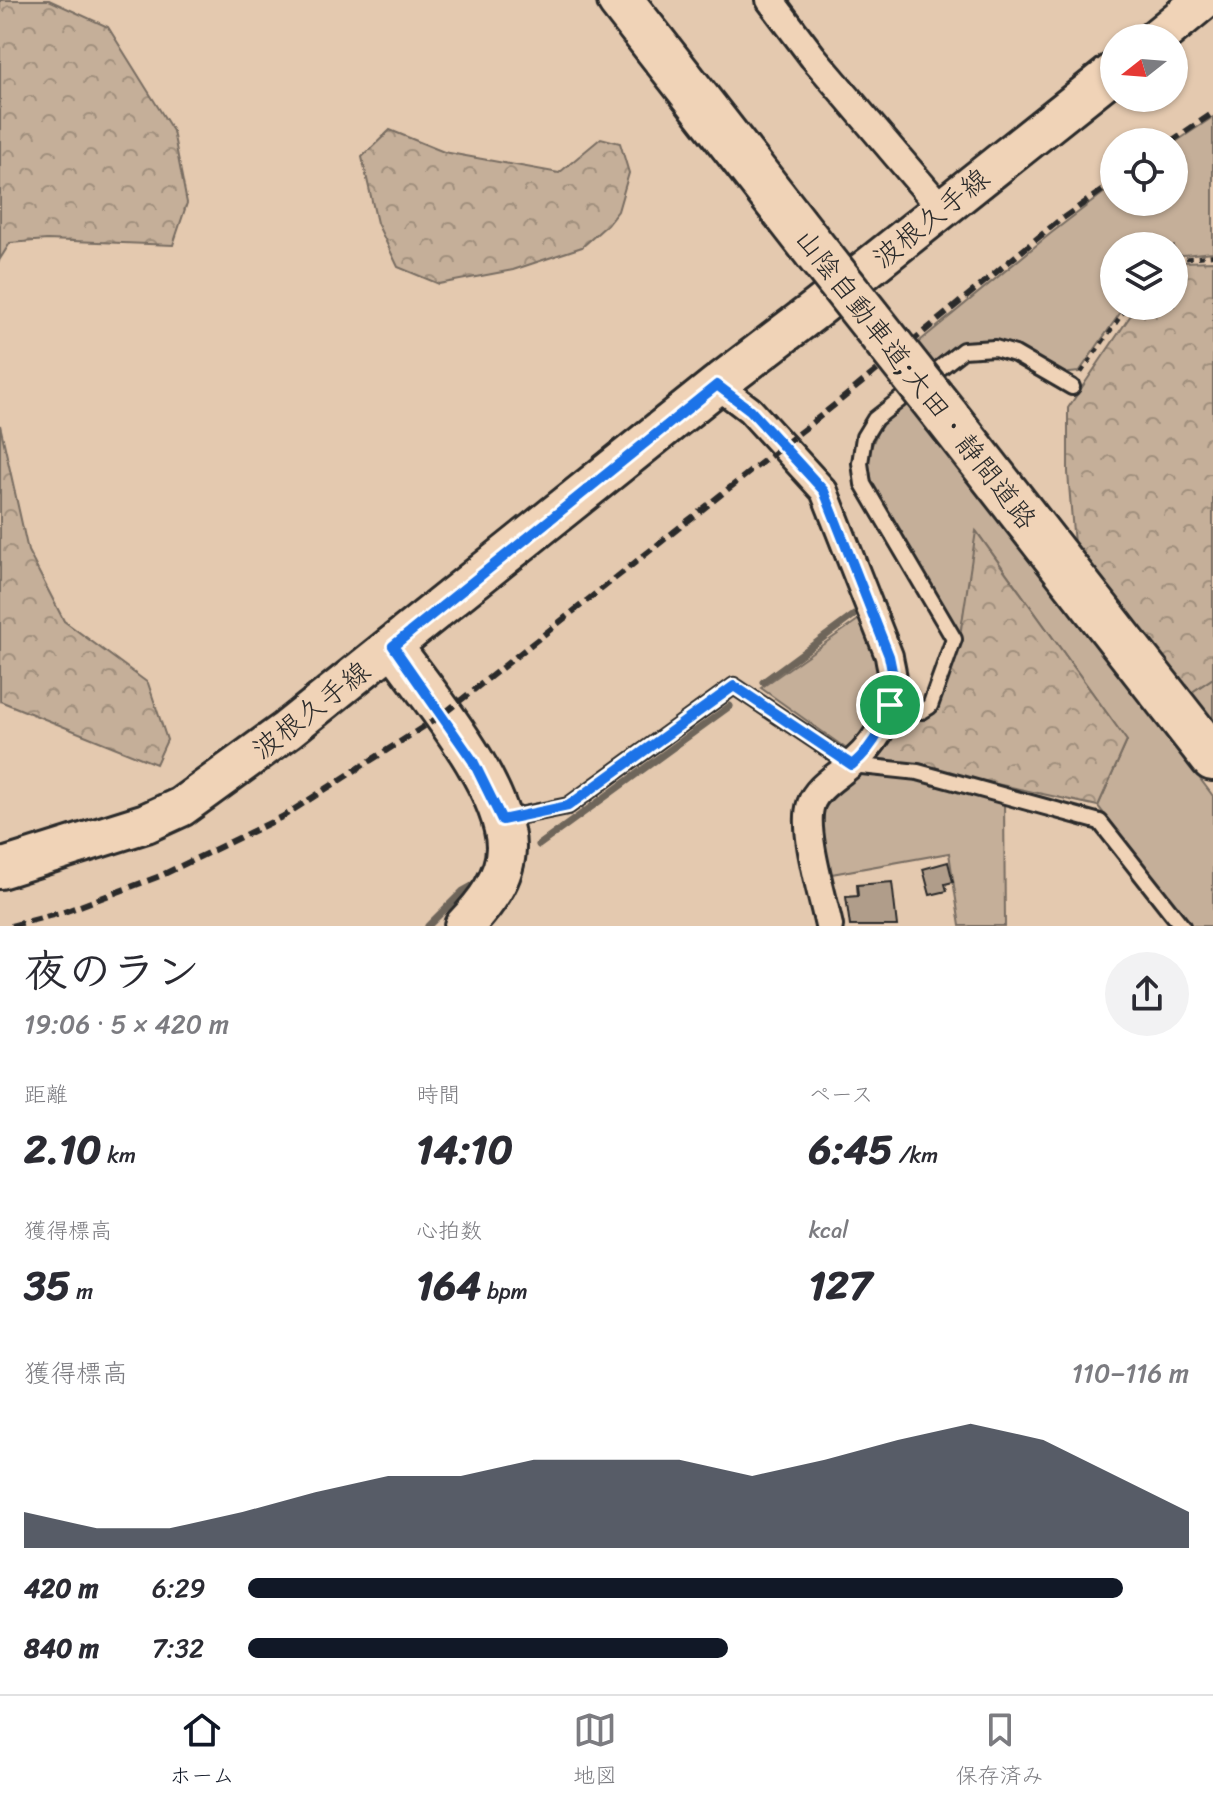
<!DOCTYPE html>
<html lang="ja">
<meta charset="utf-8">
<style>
:root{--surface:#fff;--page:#f2f2f3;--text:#2b2b33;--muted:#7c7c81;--line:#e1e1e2;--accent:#111827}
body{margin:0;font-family:Sriracha,"Klee One",sans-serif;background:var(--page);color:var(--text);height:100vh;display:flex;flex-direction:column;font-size:30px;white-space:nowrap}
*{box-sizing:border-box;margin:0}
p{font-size:26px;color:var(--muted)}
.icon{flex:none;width:44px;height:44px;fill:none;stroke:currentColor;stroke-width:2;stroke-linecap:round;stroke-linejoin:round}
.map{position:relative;height:926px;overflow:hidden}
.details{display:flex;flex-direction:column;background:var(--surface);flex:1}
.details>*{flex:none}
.needle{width:52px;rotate:253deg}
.buttons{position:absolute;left:1100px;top:24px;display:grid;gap:16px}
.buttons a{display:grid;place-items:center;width:88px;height:88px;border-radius:50%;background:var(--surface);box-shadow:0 2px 6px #0004;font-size:40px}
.pin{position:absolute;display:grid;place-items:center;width:68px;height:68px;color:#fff;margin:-34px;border:4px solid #fff;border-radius:50%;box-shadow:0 2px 8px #0007}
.round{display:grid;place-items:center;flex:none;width:84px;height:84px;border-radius:42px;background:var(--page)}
.summary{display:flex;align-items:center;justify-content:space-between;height:136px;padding:0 24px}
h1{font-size:44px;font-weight:700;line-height:60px}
.figures{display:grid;grid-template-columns:repeat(3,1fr);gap:12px;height:136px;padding:8px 24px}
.figures div{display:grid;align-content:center}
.figures b{font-size:40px;font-weight:700}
.figures small{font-size:22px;font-weight:400}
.figures p{font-size:22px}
.chart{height:224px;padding:16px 24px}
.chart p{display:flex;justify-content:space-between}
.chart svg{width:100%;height:144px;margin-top:8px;fill:var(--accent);opacity:.7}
ul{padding:0 24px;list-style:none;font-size:26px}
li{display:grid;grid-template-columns:128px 96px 1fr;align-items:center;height:60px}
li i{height:20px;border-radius:10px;background:var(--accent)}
.tab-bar{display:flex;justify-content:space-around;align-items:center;height:112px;border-top:2px solid var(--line);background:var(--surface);font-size:22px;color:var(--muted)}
.tab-bar a{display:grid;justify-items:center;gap:4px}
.tab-bar .active{color:var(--accent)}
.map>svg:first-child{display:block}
</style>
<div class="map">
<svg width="1213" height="926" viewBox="0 0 1213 926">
<defs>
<pattern id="forest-crowns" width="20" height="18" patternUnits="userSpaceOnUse" patternTransform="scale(2)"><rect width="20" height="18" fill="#c5af99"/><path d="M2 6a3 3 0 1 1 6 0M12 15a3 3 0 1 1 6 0" fill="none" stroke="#a08f7d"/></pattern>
</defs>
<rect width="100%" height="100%" fill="#e4c9af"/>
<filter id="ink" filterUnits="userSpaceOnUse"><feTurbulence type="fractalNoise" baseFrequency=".0125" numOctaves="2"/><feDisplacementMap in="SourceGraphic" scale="16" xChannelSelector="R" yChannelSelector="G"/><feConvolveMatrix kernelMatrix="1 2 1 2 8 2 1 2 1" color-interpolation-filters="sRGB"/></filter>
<g filter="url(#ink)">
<!-- grass -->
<path fill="#c5af99" stroke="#786d62" stroke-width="2" d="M1213 117V252L1174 256V246H1114V306H1125L1079 372 1061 374 1018 346 998 341 969 344 935 366 915 345 1050 234 1114 185V202H1174V143Z
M911 397 1213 796V926H1191L1098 806 1127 741 977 532 960 636 873 487 867 457 877 433 890 414Z
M865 615 886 685 876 727 855 755 761 688Z
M1213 678V723L1189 694Z
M860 770 890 771 1004 800 1005 926H960L949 853 826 875 817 800Z"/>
<!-- forest -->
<path fill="url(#forest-crowns)" stroke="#786d62" stroke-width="2" d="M0 0H49L108 27 173 131 187 203 173 245 47 240 10 243 0 259Z
M390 130 444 152 559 173 601 138 620 143 629 173 618 211 607 225 582 247 513 270 439 284 398 267 377 223 362 157Z
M1213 261V678L1189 694 1074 544 1068 473V408L1137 306H1174V266L1183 262Z
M0 425 28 551 64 621 148 683 167 740 156 764 0 701Z
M976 531 1127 741 1098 806 941 772 871 760 895 712C908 715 918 721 930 712L960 636Z"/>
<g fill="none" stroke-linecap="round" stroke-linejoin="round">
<!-- stream -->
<path stroke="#6e655a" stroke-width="7" d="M763 682 854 615
M539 845 730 706
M428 926 463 891 472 886"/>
</g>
<!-- building -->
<path fill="#b09d8a" stroke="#2b2b2b" stroke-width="2" d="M948 862 953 882 945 884 947 891 930 895 923 869Z
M892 882 897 926H850L846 897 858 896 857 885Z"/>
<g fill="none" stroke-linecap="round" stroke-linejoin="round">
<defs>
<path id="lane" d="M890 705 922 711 930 706 954 639 863 484 860 463 864 437 875 419 963 350 995 348 1015 354 1072 387
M504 819 568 806 734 686 852 765 918 772 1100 822 1182 926"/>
<path id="street" d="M770 0 813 57 942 209
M717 385 750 410 824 491 889 656C890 665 894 676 893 686 892 720 871 750 845 769 833 779 816 789 811 804 802 830 823 897 829 926"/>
<path id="secondary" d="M1157 38 1203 0
M393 646C428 695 505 786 506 847 506 878 484 905 464 926
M0 869 146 823 181 807 287 730 717 385 819 307 1114 72"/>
<path id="highway" d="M620 0 818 254
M946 416 1213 758"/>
</defs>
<!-- lane casing -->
<use href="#lane" stroke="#2b2b2b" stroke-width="20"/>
<!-- street casing -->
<use href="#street" stroke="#2b2b2b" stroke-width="32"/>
<!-- secondary casing -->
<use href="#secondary" stroke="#2b2b2b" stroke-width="44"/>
<!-- highway casing -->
<use href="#highway" stroke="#2b2b2b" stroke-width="50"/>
<!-- path -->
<path stroke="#2b2b2b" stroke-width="4" stroke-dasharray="6 6" stroke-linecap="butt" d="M1174 260 1213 255
M1081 373 1128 306"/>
<!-- lane -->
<use href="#lane" stroke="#f0d3b7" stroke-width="14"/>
<!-- street -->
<use href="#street" stroke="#f0d3b7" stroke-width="26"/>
<!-- secondary -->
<use href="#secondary" stroke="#f0d3b7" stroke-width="38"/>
<!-- highway -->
<use href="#highway" stroke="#f0d3b7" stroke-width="44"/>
<!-- rail -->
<path stroke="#2b2b2b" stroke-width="6" stroke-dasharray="12 6" stroke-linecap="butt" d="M1170 142 1213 113
M11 926 64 912 160 876 282 817 442 715 837 403 1056 223 1114 182"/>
<defs>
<path id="highway-bridge" d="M818 254 946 416"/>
</defs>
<!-- highway-bridge casing -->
<use href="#highway-bridge" stroke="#2b2b2b" stroke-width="50" stroke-linecap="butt"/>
<!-- highway-bridge -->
<use href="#highway-bridge" stroke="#f0d3b7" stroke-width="44"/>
</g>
</g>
<g fill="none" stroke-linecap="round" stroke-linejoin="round" filter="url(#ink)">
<defs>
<path id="route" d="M717 385 750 410 824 491 889 656C891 666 894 677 893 687 891 716 874 747 852 765L734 686 568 806 502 820 473 761 393 646Z"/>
</defs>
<!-- route casing -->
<use href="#route" stroke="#fff" stroke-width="16"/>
<!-- route -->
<use href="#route" stroke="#1a73e8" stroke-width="10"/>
</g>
<g text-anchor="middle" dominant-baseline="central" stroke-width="7" stroke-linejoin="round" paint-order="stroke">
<!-- street labels -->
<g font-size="28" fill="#2b2b2b" stroke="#f0d3b7">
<text transform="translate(931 218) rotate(-39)">波根久手線</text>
<text transform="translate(916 379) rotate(52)">山陰自動車道;大田・静間道路</text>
<text transform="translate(311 710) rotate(-38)">波根久手線</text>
</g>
</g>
</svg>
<div class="buttons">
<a><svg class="needle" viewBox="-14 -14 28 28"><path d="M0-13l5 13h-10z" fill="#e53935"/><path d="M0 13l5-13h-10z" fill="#7c7c81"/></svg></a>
<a><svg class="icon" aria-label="locate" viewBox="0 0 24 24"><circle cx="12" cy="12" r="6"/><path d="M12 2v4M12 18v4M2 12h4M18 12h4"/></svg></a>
<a><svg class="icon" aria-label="layers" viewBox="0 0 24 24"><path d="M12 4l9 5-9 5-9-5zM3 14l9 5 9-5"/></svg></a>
</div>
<div class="pin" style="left:890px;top:705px;background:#1e9e55"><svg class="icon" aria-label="arrive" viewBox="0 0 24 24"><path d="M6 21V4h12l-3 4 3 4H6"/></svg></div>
</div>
<section class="details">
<div class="summary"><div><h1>夜のラン</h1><p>19:06 · 5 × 420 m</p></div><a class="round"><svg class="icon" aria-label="share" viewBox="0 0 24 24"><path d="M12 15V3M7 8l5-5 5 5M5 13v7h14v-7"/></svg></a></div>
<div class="figures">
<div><p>距離</p><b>2.10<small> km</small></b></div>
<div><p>時間</p><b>14:10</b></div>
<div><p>ペース</p><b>6:45<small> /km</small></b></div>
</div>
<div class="figures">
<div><p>獲得標高</p><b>35<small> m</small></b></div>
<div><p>心拍数</p><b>164<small> bpm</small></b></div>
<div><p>kcal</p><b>127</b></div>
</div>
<div class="chart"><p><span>獲得標高</span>110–116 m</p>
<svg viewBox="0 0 160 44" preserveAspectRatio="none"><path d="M0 44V33L10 38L20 38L30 33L40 27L50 22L60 22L70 17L80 17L90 17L100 22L110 17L120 11L130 6L140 11L150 22L160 33V44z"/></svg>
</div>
<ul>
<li><b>420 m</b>6:29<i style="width:93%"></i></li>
<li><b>840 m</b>7:32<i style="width:51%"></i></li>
</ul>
</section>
<nav class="tab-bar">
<a class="active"><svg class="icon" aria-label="home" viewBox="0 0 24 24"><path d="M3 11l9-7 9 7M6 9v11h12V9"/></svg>ホーム</a>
<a><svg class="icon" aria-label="map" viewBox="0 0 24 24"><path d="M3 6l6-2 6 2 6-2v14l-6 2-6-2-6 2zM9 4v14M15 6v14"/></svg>地図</a>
<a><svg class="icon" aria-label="saved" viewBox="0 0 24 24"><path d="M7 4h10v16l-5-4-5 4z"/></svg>保存済み</a>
</nav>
